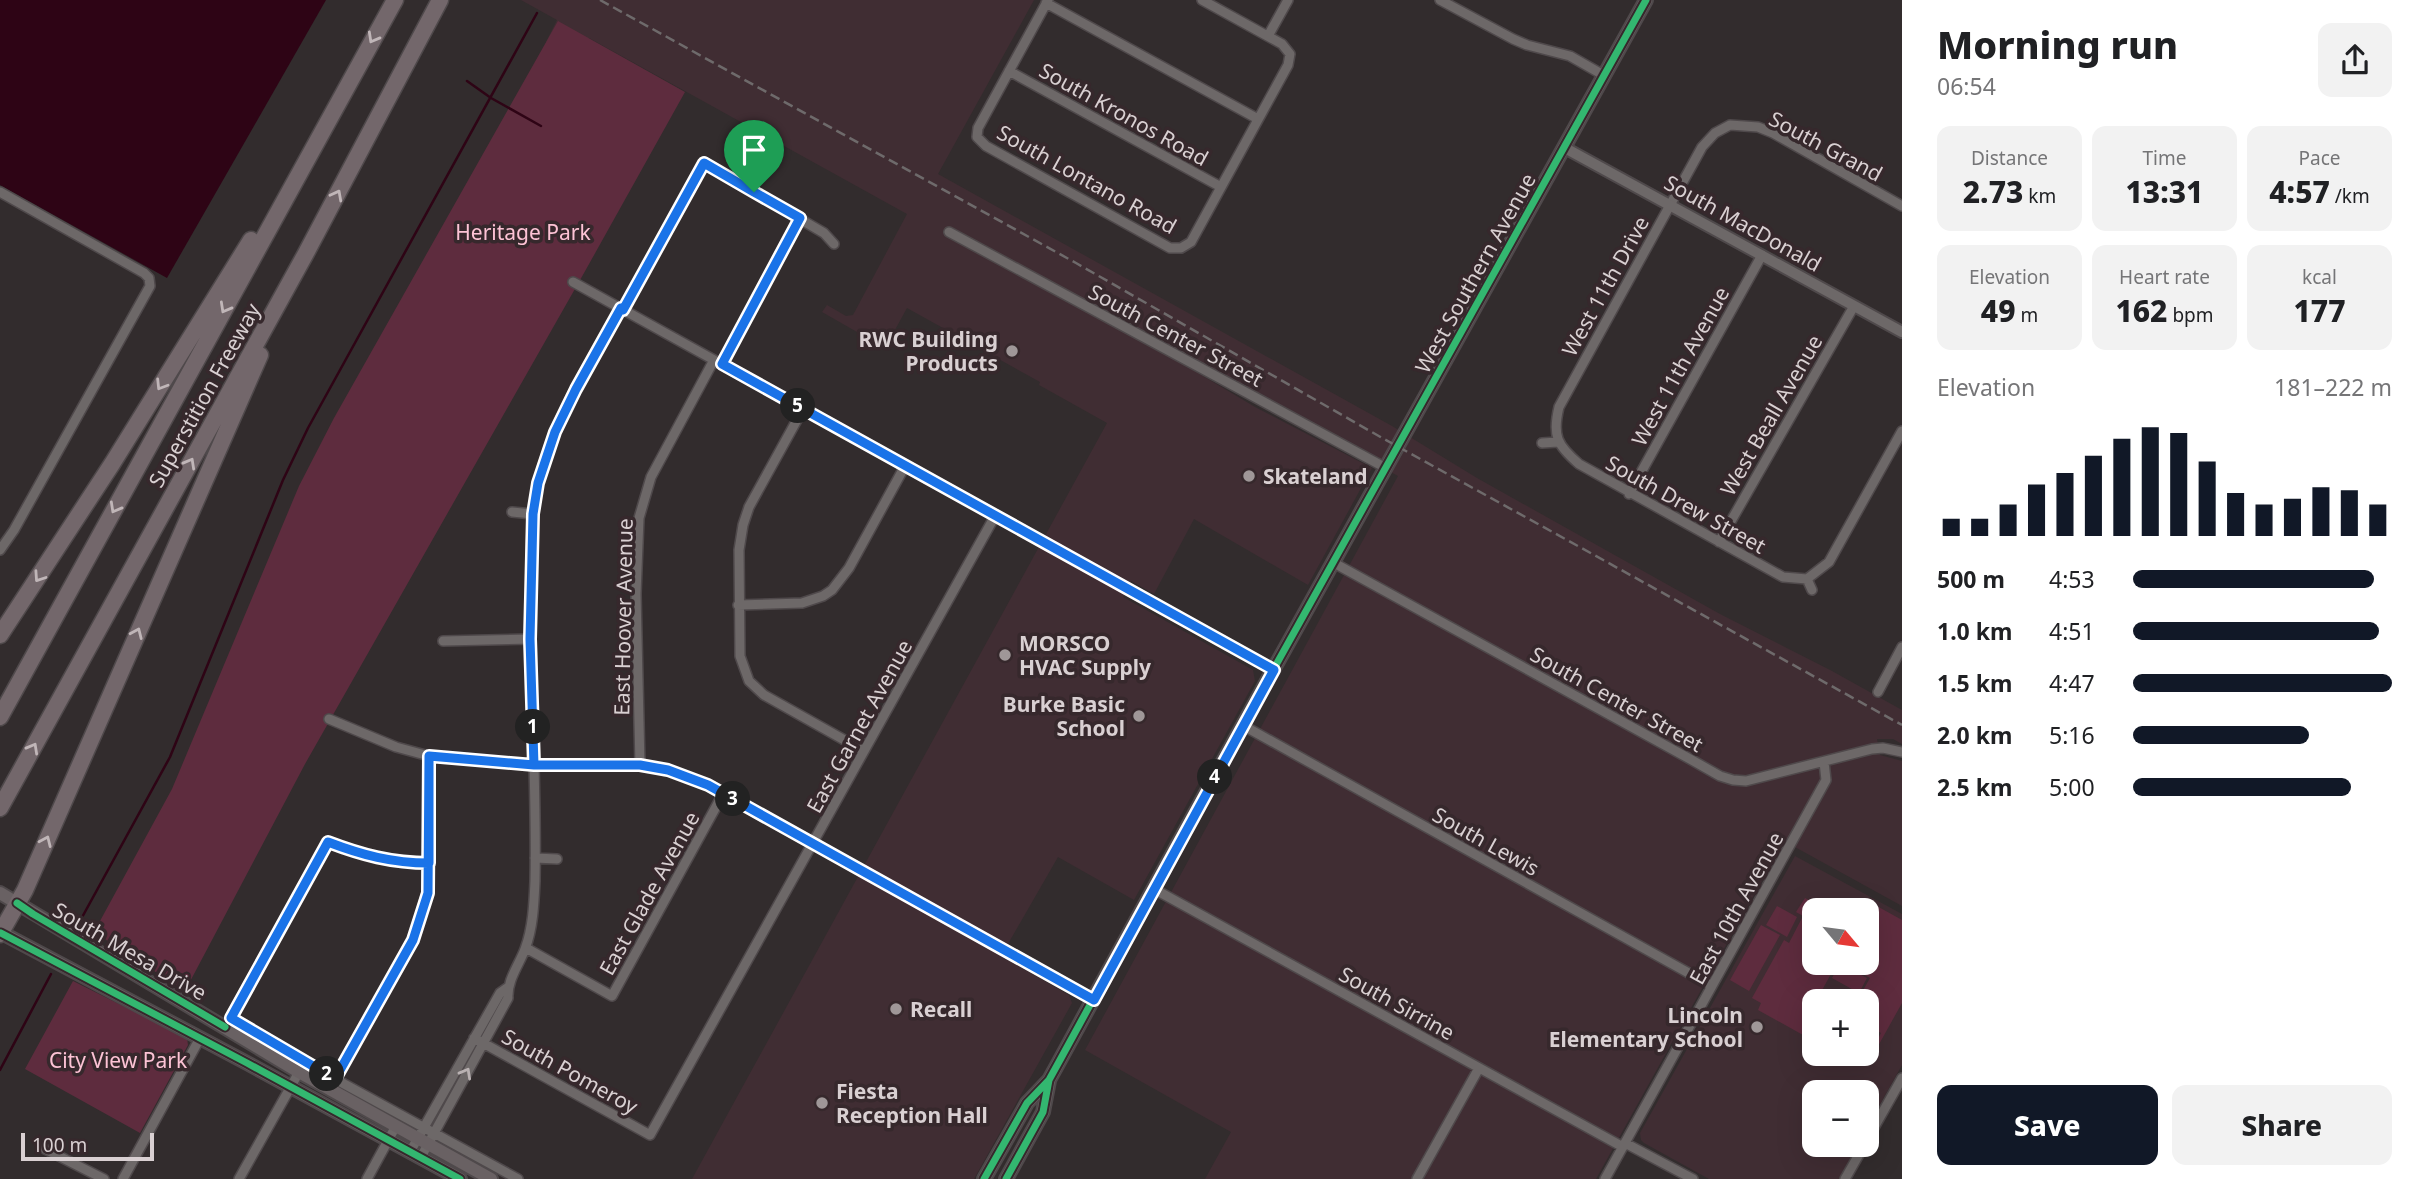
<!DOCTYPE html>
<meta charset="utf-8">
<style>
:root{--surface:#fff;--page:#f2f2f2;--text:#202124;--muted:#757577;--accent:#111827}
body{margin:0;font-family:"Noto Sans",sans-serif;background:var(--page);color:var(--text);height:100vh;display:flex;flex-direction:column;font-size:26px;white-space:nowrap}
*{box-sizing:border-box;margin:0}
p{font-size:23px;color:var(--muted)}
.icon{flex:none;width:38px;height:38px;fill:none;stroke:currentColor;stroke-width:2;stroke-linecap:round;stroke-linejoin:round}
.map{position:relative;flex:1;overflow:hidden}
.details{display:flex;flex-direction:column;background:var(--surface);width:525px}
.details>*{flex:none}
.needle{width:46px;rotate:119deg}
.controls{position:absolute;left:1802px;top:898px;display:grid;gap:14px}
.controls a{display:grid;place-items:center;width:77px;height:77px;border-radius:14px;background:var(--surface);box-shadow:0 7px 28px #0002;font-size:35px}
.scale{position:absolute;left:21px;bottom:18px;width:133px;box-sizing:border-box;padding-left:7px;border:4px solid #d9d0d2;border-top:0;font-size:19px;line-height:24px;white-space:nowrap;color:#d9d0d2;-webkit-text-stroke:5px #36282c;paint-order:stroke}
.pin{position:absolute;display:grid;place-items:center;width:60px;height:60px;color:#fff;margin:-72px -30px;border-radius:50% 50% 50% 0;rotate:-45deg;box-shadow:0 0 7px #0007}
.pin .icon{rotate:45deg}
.km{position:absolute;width:35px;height:35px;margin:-18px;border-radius:50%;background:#222;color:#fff;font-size:19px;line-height:35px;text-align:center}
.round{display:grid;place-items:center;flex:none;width:74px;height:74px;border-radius:14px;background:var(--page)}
.summary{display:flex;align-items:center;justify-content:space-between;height:119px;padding:0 35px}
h1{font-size:38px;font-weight:800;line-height:52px}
.figures{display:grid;grid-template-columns:repeat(3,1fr);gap:10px;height:119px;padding:7px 35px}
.figures div{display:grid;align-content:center;border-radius:14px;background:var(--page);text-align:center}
.figures b{font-size:30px;font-weight:800}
.figures small{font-size:19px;font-weight:400}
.figures p{font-size:19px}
.chart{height:196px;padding:14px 35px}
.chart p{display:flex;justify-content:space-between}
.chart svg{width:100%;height:126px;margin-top:7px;stroke:var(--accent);stroke-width:6}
.button{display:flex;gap:14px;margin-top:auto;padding:14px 35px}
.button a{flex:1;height:80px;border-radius:14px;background:var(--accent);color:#fff;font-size:28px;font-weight:800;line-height:80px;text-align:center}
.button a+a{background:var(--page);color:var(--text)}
ul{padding:0 35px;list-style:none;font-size:23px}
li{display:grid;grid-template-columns:112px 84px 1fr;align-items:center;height:52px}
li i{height:18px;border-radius:9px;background:var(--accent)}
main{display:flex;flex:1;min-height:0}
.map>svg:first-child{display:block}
</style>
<main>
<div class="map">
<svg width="1902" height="1179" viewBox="0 0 1902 1179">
<rect width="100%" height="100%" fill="#322c2d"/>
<!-- built -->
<path fill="#402d33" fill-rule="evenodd" d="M521 0H1034L938 174 1392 426 1477 478 1720 614 1832 671 1902 710V744L1893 739H1877L1880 755 1902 761V906L1784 841 1596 1179H1205L1231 1132 1085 1050 1398 476 1153 342 982 244 1255 407 1372 468 1308 585 1194 519 1154 594 1131 581 1123 597 1253 670 1255 681 1134 900 1058 857 1001 956 1069 995 1072 1003 974 1179H692L1107 423 1039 385 1040 382 907 308 885 348 822 312 827 305 846 316 853 315 907 214 589 38 546 42 557 20Z
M1795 856 1902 914V1065L1867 1128V1092H1815V1144L1858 1145 1839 1179H1709L1644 1143 1641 1140 1640 1133ZM1815 910H1867V962H1815ZM1815 1001H1867V1054H1815Z"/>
<!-- green -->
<path fill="#5e2c3e" d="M558 21 685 92 584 273 305 764 185 991 94 932 172 789 299 486 334 418Z
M1805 898 1827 910H1815V962L1837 963 1810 1012 1815 1015 1803 1035 1758 1010 1761 1003 1752 998 1784 940 1789 943 1803 916 1796 912Z
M1875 905 1902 920V1003L1868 1064 1867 1059 1881 1033 1867 1025V1001H1857L1870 978 1843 963 1867 962V928L1871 929 1875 922 1868 918Z
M1777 906 1797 917 1787 937 1766 925Z
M1761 925 1780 935 1749 991 1730 980Z
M1840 964 1867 978 1859 993 1832 978Z
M73 981 187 1038 188 1045 140 1133 25 1069Z"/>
<!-- water -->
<path fill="#2e0415" d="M0 0H326L167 278 0 185Z"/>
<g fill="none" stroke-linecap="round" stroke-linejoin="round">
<!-- stream -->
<path stroke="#2e0415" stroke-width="2.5" d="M467 81 491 98 541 126
M80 921 170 757 283 480 308 428 537 13
M0 1070 51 974"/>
<defs>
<path id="minor" d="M1048 0 978 128 977 137 986 146 1170 248H1181L1191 242 1288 65 1290 54 1282 44 1202 0
M1440 0 1513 39 1527 45 1570 56 1605 76
M1046 3 1258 119
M1268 36 1288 0
M1009 71 1221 187
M1730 125 1715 133 1702 147 1559 407C1552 436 1557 445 1579 464L1783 577 1807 579
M1730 125 1758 127 1773 133 1902 206
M0 192 144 273 149 278 150 286 14 530 0 550
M949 232 1386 468
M573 282 1274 670
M623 310 704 163 824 233 834 244
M722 364 800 218
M803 409 749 507 743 525 739 550 740 656 749 681 764 695 864 751
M1542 443 1558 442
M1629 494 1762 255
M512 512 533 514
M1719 542 1854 306
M1334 563 1690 759 1720 776 1733 780 1746 781 1872 749 1883 748 1902 752
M1807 579 1829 562 1902 431
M1807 579 1812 590
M738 605 802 603 823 596 832 590 849 568 905 466
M443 641 530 639
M1878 692 1902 647
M329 719 396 747 429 756 534 765H640L668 770 708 785 1094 1000
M1244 726 1712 986
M640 765 636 594 639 518 651 477 714 360
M535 858 557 859
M1154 889 1623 1147
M526 948 612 996 723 794
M231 1018 335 1079 518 1179
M228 1022 328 842C362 855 392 863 429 863
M474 1038 650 1135 995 516
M335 1079 413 940 427 893 429 756
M1867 1140 1902 1078
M1625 1143 1693 1179
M45 1149 104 1179
M410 1152 500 993 507 988
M421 1157 508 998C507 980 519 965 525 949 533 928 534 904 535 881 537 788 530 694 531 601 531 562 530 523 538 485 552 421 589 365 621 308
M123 1179 200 1038
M239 1179 299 1072
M367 1179 396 1126
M1417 1179 1479 1068
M1605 1179 1826 780 1824 762
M1845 1179 1865 1144"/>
<path id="tertiary" d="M1565 148 1902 332"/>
<path id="secondary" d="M0 893 299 1072 491 1179
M0 932 247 1063 460 1179
M984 1179 1027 1103 1049 1080 1060 1060 1267 681 1646 0
M1006 1179 1043 1112 1049 1081"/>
<path id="motorway" d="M0 635 112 464 251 240
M0 717 395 0
M0 808 305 255 440 0
M0 934 25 890 260 355"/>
</defs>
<!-- minor casing -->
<use href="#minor" stroke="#4f494b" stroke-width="12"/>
<!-- tertiary casing -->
<use href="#tertiary" stroke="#4f494b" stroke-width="14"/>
<!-- secondary casing -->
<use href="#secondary" stroke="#4f494b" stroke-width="16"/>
<!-- motorway casing -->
<use href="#motorway" stroke="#4f494b" stroke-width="19"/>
<!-- minor -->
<use href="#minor" stroke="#6d6868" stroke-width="9"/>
<!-- tertiary -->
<use href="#tertiary" stroke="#6d6868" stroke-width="10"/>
<!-- secondary -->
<use href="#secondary" stroke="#696163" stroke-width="12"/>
<!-- motorway -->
<use href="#motorway" stroke="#73676b" stroke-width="16"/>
<!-- rail -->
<path stroke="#6e6a6b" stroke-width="2.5" stroke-dasharray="10 5" stroke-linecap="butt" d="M600 0 1076 263 1384 439 1902 725"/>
<defs>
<path id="cycleway" d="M1074 560 1274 670
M17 903 33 914 225 1027
M1 933 247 1063 460 1179
M984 1179 1027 1103 1049 1080 1060 1060 1267 681 1646 0
M1006 1179 1043 1112 1049 1080"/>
</defs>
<!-- cycleway casing -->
<use href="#cycleway" stroke="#36282c" stroke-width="11"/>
<!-- cycleway -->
<use href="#cycleway" stroke="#33b770" stroke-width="7"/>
</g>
<!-- one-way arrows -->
<defs><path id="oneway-chevron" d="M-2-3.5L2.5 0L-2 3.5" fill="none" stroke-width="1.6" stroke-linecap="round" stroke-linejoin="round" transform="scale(1.75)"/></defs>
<g stroke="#c0b6b8">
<use href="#oneway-chevron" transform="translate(373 38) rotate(119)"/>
<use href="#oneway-chevron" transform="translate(337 195) rotate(-62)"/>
<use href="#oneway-chevron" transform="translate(225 308) rotate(119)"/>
<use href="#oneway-chevron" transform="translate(161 385) rotate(122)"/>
<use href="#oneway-chevron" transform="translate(190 463) rotate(-61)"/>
<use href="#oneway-chevron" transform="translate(115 508) rotate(119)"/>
<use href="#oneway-chevron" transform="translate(39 577) rotate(124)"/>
<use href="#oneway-chevron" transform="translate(137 633) rotate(-66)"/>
<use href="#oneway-chevron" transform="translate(33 748) rotate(-61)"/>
<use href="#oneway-chevron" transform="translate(46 841) rotate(-66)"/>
</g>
<use stroke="#b9b1b2" href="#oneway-chevron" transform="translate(466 1073) rotate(-61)"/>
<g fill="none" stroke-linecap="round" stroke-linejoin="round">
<defs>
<path id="route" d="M754 192 704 163 623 310 621 308 576 389 555 432 538 483 533 514 530 639 534 765 429 756V863C392 863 362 855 328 842L231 1018 335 1079 413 940 428 893 429 756 534 765H640L668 770 708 785 1094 1000 1274 670 722 364 800 218 754 192"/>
</defs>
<!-- route casing -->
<use href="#route" stroke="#fff" stroke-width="14"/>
<!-- route -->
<use href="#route" stroke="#1a73e8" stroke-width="9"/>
</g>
<!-- markers -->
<g fill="#9f9798" stroke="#36282c" stroke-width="2.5">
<circle cx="1012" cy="351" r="7"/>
<circle cx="1249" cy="476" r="7"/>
<circle cx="1005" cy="655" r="7"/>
<circle cx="1139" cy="716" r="7"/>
<circle cx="896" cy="1009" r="7"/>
<circle cx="1757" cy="1027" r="7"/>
<circle cx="822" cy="1103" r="7"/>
</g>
<g text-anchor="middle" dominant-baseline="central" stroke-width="7" stroke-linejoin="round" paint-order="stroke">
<!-- street labels -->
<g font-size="21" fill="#d9d0d2" stroke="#36282c">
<text transform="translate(1124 114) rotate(29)">South Kronos Road</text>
<text transform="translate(1826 146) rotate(28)">South Grand</text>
<text transform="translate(1087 179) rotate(29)">South Lontano Road</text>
<text transform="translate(1743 223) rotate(29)">South MacDonald</text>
<text transform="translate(1475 273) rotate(-61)">West Southern Avenue</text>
<text transform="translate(1605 286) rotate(-61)">West 11th Drive</text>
<text transform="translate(1176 335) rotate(28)">South Center Street</text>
<text transform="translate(1680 366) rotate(-61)">West 11th Avenue</text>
<text transform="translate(204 395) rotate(-61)">Superstition Freeway</text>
<text transform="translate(1771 415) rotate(-60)">West Beall Avenue</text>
<text transform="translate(1686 504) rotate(29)">South Drew Street</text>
<text transform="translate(623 617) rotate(-89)">East Hoover Avenue</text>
<text transform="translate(1617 699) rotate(29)">South Center Street</text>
<text transform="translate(859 726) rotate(-61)">East Garnet Avenue</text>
<text transform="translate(1486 841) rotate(29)">South Lewis</text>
<text transform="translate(649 893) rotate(-61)">East Glade Avenue</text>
<text transform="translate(1736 908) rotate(-61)">East 10th Avenue</text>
<text transform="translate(130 951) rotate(30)">South Mesa Drive</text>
<text transform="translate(1397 1003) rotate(29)">South Sirrine</text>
<text transform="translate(570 1071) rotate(29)">South Pomeroy</text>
</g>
<!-- park labels -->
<g font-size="21" fill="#fdc3d5" stroke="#36282c">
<text x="523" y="232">Heritage Park</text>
<text x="118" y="1060">City View Park</text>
</g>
<!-- poi labels -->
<g font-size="21" font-weight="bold" fill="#d9d0d2" stroke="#36282c" text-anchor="start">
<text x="998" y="339" text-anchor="end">RWC Building<tspan x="998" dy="24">Products</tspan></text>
<text x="1263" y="476">Skateland</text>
<text x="1019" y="643">MORSCO<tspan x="1019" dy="24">HVAC Supply</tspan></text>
<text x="1125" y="704" text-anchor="end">Burke Basic<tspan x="1125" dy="24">School</tspan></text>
<text x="910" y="1009">Recall</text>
<text x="1743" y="1015" text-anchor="end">Lincoln<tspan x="1743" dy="24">Elementary School</tspan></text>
<text x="836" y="1091">Fiesta<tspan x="836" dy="24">Reception Hall</tspan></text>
</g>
</g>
</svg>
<div class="controls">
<a><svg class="needle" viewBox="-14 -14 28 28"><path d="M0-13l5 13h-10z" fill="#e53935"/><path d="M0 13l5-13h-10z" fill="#757577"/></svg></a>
<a>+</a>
<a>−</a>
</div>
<div class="scale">100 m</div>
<div class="pin" style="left:754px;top:192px;background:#1e9e55"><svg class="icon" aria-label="arrive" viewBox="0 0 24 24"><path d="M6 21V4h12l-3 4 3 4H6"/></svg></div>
<b class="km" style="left:533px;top:727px">1</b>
<b class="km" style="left:327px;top:1074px">2</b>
<b class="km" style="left:733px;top:799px">3</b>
<b class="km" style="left:1215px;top:777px">4</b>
<b class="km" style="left:798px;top:406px">5</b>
</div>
<section class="details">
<div class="summary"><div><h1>Morning run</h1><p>06:54</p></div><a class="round"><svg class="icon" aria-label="share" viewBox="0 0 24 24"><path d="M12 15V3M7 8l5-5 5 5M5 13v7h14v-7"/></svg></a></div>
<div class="figures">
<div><p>Distance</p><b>2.73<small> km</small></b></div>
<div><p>Time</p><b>13:31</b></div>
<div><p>Pace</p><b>4:57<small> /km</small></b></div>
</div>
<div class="figures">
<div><p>Elevation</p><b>49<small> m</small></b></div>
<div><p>Heart rate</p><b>162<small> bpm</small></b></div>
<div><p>kcal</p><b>177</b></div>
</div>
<div class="chart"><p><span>Elevation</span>181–222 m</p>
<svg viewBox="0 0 160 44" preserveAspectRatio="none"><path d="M5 44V38M15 44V38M25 44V33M35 44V26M45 44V22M55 44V16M65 44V10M75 44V6M85 44V8M95 44V18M105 44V29M115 44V33M125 44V31M135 44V27M145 44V28M155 44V33"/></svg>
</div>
<ul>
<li><b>500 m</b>4:53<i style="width:93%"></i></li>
<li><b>1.0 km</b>4:51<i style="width:95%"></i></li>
<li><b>1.5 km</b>4:47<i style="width:100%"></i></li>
<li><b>2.0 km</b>5:16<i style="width:68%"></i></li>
<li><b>2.5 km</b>5:00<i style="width:84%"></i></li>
</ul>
<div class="button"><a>Save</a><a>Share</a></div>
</section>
</main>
